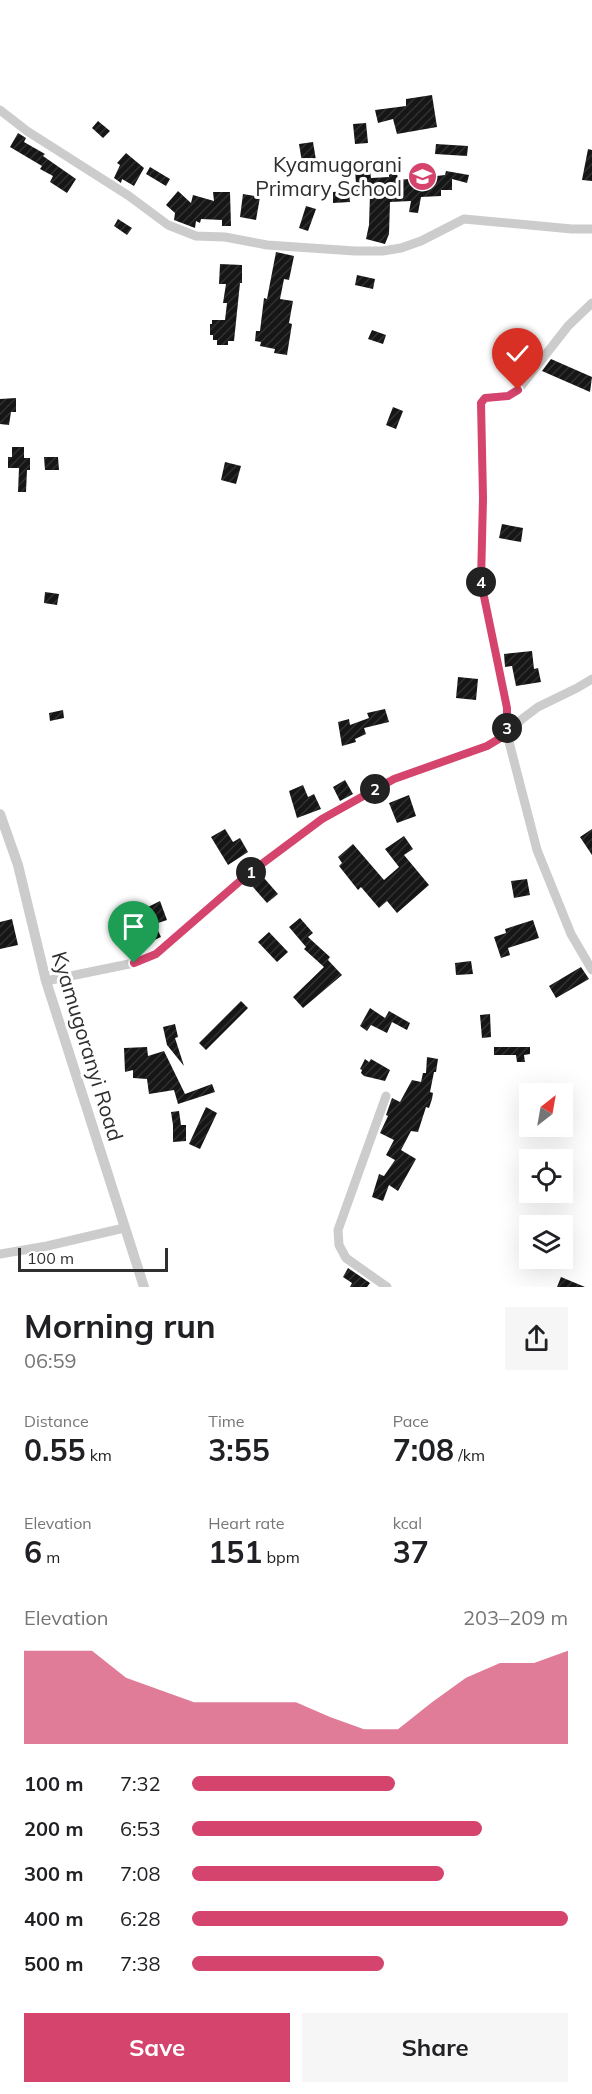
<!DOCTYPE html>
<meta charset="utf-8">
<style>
:root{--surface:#fff;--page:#f6f6f6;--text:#202124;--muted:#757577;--accent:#d4446d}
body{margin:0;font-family:Mulish,sans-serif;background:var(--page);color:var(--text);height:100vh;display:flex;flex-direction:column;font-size:22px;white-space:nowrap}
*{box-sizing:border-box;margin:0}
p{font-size:20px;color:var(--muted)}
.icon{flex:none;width:33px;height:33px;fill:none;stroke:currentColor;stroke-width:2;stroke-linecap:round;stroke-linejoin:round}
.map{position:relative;height:1287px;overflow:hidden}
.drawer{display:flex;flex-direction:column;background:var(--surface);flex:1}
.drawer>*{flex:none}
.needle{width:39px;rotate:31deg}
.buttons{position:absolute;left:519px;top:1083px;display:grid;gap:12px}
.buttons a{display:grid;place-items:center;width:54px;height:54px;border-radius:0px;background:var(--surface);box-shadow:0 6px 24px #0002;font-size:30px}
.scale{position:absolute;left:18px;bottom:15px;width:150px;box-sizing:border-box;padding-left:6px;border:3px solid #2f2f2f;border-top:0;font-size:16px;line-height:21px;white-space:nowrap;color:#2f2f2f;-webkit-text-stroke:4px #fff;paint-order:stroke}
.pin{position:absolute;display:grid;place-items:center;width:51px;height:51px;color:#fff;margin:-62px -26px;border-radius:50% 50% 50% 0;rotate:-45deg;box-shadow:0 0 6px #0007}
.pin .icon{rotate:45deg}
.km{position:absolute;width:30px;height:30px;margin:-15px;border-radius:50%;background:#222;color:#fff;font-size:16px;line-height:30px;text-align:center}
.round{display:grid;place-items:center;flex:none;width:63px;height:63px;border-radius:0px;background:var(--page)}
.headline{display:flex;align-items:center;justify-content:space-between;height:102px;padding:0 24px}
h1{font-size:33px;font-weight:700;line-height:45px}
.stats{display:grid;grid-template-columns:repeat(3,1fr);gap:9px;height:102px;padding:6px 24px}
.stats div{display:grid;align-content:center}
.stats b{font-size:30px;font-weight:700}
.stats small{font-size:16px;font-weight:400}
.stats p{font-size:16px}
.chart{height:168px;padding:12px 24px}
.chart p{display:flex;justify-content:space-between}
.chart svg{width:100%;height:108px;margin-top:6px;fill:var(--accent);opacity:.7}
.action{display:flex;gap:12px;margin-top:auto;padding:12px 24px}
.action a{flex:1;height:69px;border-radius:0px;background:var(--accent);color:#fff;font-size:24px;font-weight:700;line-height:69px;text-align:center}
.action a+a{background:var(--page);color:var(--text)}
ul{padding:0 24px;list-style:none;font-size:20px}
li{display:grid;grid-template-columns:96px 72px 1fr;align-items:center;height:45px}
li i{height:15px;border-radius:8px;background:var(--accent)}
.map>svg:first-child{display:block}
</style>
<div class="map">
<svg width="592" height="1287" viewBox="0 0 592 1287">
<defs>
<pattern id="building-hatch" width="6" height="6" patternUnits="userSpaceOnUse" patternTransform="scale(1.5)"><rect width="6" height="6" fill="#161616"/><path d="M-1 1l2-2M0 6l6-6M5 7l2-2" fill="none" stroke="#303030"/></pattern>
</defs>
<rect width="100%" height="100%" fill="#fff"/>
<!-- building -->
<path fill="url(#building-hatch)" d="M432 95 437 127 397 134 393 119 378 123 375 110 406 106V99Z
M98 121 110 131 103 138 92 128Z
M366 123 368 143 355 144 353 124Z
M18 133 26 138 24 142 45 154 43 156 76 179 67 193 50 182 53 176 40 169 42 166 10 147Z
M313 142 316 160 302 162 299 144Z
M436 144 468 146 467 156 435 154Z
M588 149 592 150V181L582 180Z
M126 153 144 168 134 186 122 179 121 183 114 178 120 165 117 163Z
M150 167 170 179 166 186 146 174Z
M370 170 371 178 389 177V174L397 173 398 180 428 177 445 175 446 171 469 175 467 183 452 179V190H441V196L421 197 418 213 409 212 411 201 390 202 389 234 385 244 366 239 369 225 370 194 357 195 355 171Z
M178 191 191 203 193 195 214 201 213 192H230L231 226H222V220L201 219 200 223 196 221 195 228 174 220 175 213 166 205Z
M349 191 350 202 333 203V192Z
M243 194 260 197 256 220 240 217Z
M306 206 316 209 308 231 299 228Z
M118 219 132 228 127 235 114 226Z
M276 252 294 256 289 280 284 279 280 299 293 301 289 323 292 324 287 355 274 353 275 349 260 346 261 342 255 341 256 331H260L264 298 267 299Z
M220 264 242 265V283H240L234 341H228V345H217V340H213V335H210V324H212V320H225L227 303H223L226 284H219Z
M357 275 375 279 373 289 355 285Z
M372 330 386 335 383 344 368 339Z
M551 359 592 377 590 392 542 371Z
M16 398V412H11L9 425 0 424V399Z
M393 407 403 411 396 429 386 425Z
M12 447H24V458H30V470H27L26 492H18L19 468H8V457H12Z
M44 457H58L59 470H45Z
M225 462 241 466 236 484 221 480Z
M502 524 523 528 521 542 499 538Z
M45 592 59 594 57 605 44 603Z
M532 651 534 669 538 668 541 682 516 686 512 666 505 667 504 654Z
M458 677 478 679 476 700 456 698Z
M385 709 389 722 364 728 366 734 355 739 356 742 342 746 338 722 349 719 350 725 369 718 367 713Z
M63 710 64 718 50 721 49 713Z
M345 780 353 794 340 801 333 787Z
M303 785 308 797 314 794 321 809 297 818 289 791Z
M409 795 416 816 397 823 389 803Z
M225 829 233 842 240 838 248 852 228 865 211 837Z
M592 829V855L580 837Z
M404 836 413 849 404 855 429 885 397 913 387 901 379 908 361 887 358 890 339 866 342 863 338 857 353 844 384 880 399 867 385 849Z
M264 878 278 894 267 903 253 887Z
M527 879 530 895 514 898 511 881Z
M160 901 167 920 155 924 161 937 137 948 131 935 149 926 142 910Z
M125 918 132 933 125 936 118 921Z
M300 918 313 933 308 937 330 957 328 960 342 975 303 1008 293 997 324 967 304 949 306 947 289 927Z
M12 919 18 945 0 949V922Z
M533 920 539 938 508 948 510 955 501 958 494 937 506 933 505 929Z
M269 932 288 952 277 962 258 942Z
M471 961 473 974 456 975 455 963Z
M581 967 589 979 556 998 549 986Z
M241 1001 248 1008 206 1050 199 1043Z
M370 1008 385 1018 389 1011 410 1023 407 1030 392 1022 387 1033 371 1025 367 1031 360 1026Z
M490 1014 491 1037 482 1038 480 1015Z
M175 1024 178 1037 175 1038 184 1066 167 1045 163 1027Z
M147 1047 148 1056 164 1051 185 1094 212 1084 215 1092 178 1104 174 1090 149 1094 147 1079 133 1078V1070L125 1072 124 1048Z
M494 1047H530V1054L524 1055 525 1062H517L516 1055H494Z
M427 1057 438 1059 436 1072H434L430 1092 433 1093 432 1099 429 1108 426 1107 418 1132 411 1131 401 1150 416 1159 398 1191 389 1185 383 1201 372 1197 379 1174 384 1176 395 1160 386 1155 394 1140 380 1133 388 1116 386 1115 392 1098 400 1102 412 1080 421 1082 423 1073H426Z
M365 1059 369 1062 371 1059 390 1070 385 1081 364 1076 361 1073 362 1070 360 1069Z
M206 1107 217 1113 200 1149 189 1144Z
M179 1111 181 1125H186V1141L173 1142V1125L171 1112Z
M348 1268 370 1283 367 1287H350L352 1283 343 1277Z
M561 1277 585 1287H557Z"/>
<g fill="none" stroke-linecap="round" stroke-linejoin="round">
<!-- minor -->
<path stroke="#ccc" stroke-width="9" d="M0 110 27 131 129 196 168 225 196 236 225 237 267 245 355 251H383L401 248 421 241 464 219 572 229H592
M592 303 568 326 518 390 508 396 485 398 481 403 483 498 481 582 507 708V734L537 850 571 934 592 970
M46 981 134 963 156 954 247 875 322 819 394 779 487 746 507 734 522 719 538 707 577 688 592 679
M386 1096 338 1230 339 1245 346 1258 387 1287
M0 1254 47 1246 124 1228"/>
<!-- tertiary -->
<path stroke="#ccc" stroke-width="10" d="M0 814 18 865 46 981 144 1287"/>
</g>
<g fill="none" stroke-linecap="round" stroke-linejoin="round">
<defs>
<path id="route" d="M134 963 156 954 247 875 322 819 394 779 487 746 507 734V708L481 582 483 498 481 403 485 398 508 396 518 390"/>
</defs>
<!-- route casing -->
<use href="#route" stroke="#fff" stroke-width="12"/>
<!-- route -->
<use href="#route" stroke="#d4446d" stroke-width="8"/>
</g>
<!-- icons -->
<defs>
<symbol id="school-disc" viewBox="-11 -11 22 22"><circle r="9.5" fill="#d4446d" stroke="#fff"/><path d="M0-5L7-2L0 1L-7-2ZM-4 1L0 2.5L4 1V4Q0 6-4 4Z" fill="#fff"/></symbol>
</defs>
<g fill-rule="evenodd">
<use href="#school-disc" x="406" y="160" width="33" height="33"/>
</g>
<g text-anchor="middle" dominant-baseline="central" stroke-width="6" stroke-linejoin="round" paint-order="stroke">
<!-- poi labels -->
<g font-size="21" fill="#2f2f2f" stroke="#fff" text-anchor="end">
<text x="402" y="164">Kyamugorani<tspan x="402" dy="24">Primary School</tspan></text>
</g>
<!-- street labels -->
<g font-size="21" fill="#2f2f2f" stroke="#fff">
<text transform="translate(88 1046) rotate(73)">Kyamugoranyi Road</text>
</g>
</g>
</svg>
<div class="buttons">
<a><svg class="needle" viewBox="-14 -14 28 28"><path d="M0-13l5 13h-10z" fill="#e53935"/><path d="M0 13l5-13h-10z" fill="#757577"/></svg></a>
<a><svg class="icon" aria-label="locate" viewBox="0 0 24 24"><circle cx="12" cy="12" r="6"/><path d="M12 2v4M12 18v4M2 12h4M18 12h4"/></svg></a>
<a><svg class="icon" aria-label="layers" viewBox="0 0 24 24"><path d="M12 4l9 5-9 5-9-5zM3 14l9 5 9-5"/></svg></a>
</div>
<div class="scale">100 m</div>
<div class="pin" style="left:134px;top:963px;background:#1e9e55"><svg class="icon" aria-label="arrive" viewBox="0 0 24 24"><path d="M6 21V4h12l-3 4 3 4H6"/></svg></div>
<div class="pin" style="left:518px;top:390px;background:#d93025"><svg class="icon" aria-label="check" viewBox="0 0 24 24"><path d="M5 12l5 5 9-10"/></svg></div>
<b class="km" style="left:251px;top:872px">1</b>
<b class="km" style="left:375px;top:789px">2</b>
<b class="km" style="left:507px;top:728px">3</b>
<b class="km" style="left:481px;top:582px">4</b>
</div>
<section class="drawer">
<div class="headline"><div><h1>Morning run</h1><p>06:59</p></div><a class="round"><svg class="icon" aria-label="share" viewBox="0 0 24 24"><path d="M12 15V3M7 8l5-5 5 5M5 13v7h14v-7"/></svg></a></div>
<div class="stats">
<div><p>Distance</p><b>0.55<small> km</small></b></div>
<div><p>Time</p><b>3:55</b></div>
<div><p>Pace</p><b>7:08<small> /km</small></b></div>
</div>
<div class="stats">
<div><p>Elevation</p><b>6<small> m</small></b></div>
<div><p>Heart rate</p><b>151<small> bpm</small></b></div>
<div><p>kcal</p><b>37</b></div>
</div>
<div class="chart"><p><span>Elevation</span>203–209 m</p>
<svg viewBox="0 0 160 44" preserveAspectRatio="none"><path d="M0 44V6L10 6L20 6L30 17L40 22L50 27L60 27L70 27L80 27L90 33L100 38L110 38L120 27L130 17L140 11L150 11L160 6V44z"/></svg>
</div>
<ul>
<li><b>100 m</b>7:32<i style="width:54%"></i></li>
<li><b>200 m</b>6:53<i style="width:77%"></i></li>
<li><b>300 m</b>7:08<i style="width:67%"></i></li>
<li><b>400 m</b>6:28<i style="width:100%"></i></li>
<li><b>500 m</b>7:38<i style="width:51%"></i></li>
</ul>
<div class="action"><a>Save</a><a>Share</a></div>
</section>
